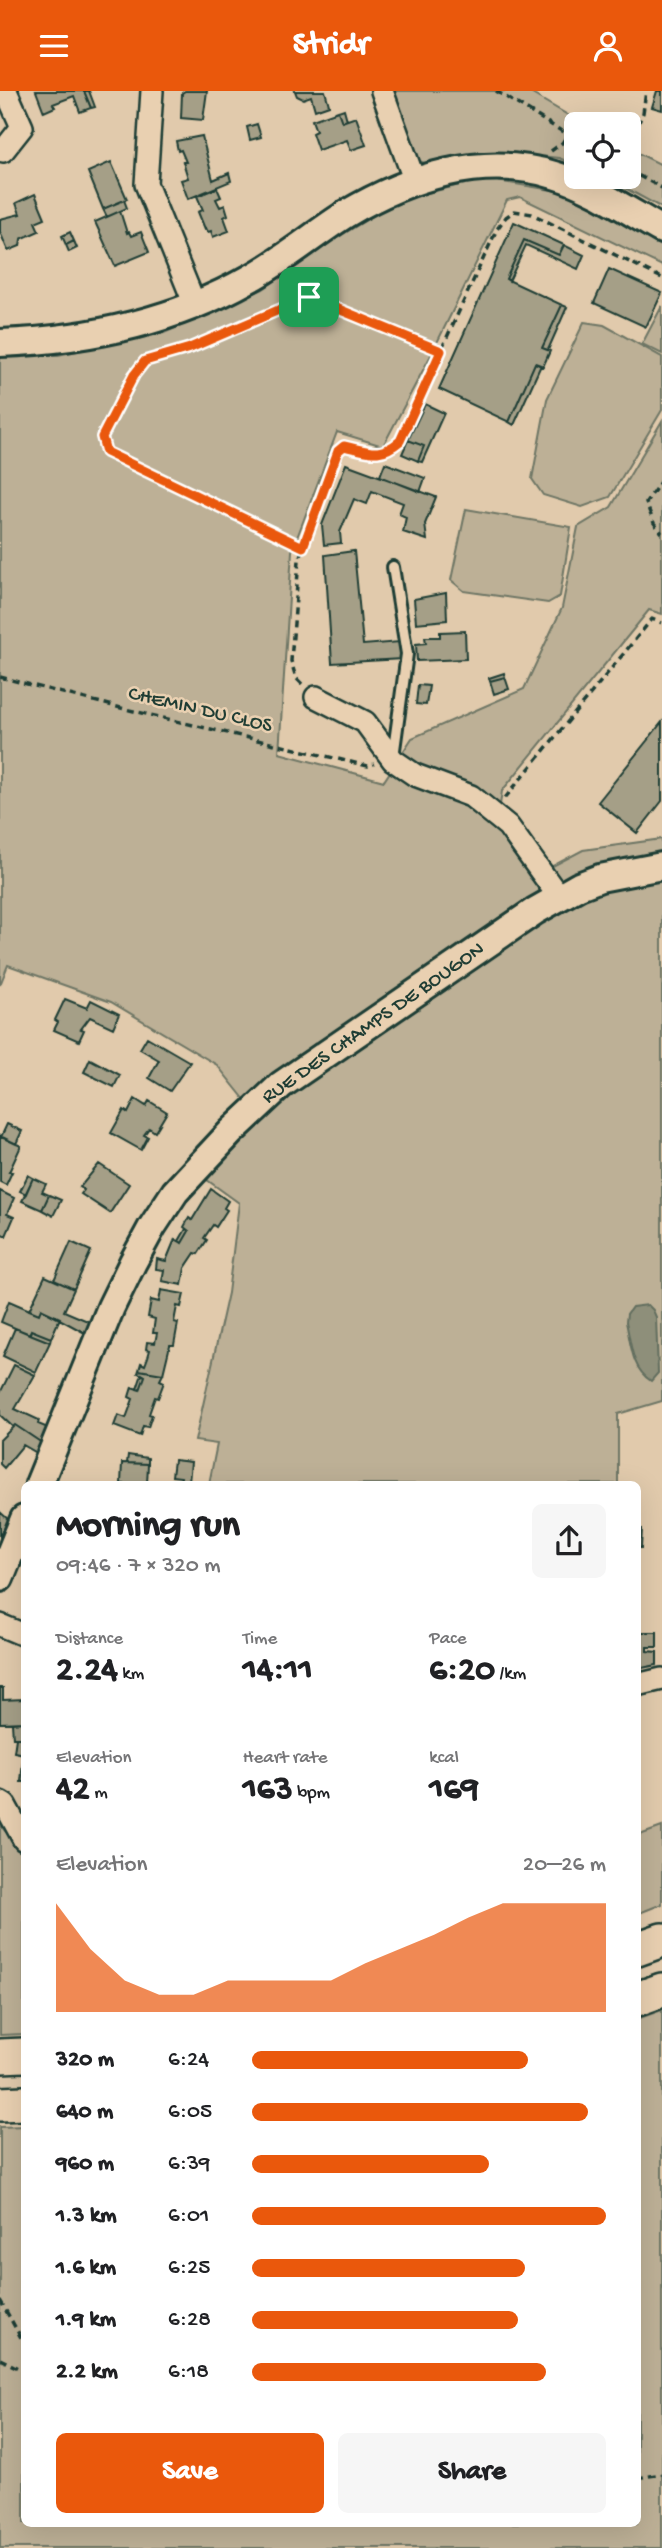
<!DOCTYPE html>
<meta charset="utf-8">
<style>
:root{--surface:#fff;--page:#f6f6f6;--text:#202124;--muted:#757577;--accent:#ea580c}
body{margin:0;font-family:"Gochi Hand",sans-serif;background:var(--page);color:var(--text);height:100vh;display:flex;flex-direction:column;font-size:26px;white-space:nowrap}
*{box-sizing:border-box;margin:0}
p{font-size:23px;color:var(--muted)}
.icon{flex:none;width:38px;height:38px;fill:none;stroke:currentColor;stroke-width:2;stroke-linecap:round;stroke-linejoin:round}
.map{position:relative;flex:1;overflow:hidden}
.sheet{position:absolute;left:21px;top:1390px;width:620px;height:1046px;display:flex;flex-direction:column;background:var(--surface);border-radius:10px;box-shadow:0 7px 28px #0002}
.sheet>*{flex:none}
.controls{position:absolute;left:564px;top:21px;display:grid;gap:14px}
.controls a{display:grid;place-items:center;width:77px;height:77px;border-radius:10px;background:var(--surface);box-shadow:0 7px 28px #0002;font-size:35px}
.pin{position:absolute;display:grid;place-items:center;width:60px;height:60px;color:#fff;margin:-30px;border-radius:14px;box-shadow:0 4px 10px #0006}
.round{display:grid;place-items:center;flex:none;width:74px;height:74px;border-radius:10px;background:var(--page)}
.overview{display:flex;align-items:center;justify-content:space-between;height:119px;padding:0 35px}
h1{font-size:38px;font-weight:700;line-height:52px}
.figures{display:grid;grid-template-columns:repeat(3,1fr);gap:10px;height:119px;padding:7px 35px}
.figures div{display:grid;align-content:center}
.figures b{font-size:35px;font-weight:700}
.figures small{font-size:19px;font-weight:400}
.figures p{font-size:19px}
.chart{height:196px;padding:14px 35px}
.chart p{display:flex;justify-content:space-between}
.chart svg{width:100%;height:126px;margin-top:7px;fill:var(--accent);opacity:.7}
.action{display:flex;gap:14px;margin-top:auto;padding:14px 35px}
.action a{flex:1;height:80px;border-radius:10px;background:var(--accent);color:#fff;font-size:28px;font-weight:700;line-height:80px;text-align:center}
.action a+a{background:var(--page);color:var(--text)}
ul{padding:0 35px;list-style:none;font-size:23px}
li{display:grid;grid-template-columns:112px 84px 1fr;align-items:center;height:52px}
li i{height:18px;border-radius:9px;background:var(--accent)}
header{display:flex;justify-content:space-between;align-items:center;height:91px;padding:0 35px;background:var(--accent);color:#fff;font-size:32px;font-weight:700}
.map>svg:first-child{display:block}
</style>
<header><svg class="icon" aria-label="menu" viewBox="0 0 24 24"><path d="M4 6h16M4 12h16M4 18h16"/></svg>Stridr<svg class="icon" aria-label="person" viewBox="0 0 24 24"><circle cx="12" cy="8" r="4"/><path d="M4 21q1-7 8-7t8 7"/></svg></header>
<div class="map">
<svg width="662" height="2457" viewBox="0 0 662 2457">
<rect width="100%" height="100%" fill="#e1caac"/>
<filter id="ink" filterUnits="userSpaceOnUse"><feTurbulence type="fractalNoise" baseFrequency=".0143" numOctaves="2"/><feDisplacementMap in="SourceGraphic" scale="14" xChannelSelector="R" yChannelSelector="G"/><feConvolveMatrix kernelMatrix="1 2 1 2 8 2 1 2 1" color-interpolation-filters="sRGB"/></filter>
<g filter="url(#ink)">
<!-- green -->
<path fill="#bdb096" stroke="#6e7665" stroke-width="2" d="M393 0H527L583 33H576V74L559 67 502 61 449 66 424 72 415 68Z
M628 57 662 74V117L605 86H628Z
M484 88 570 102 662 156V175L520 106 507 109 430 266 383 355 337 341 292 460 279 662 384 690 412 647 524 598 562 517 578 436 611 416 662 330V523L649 519 502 700 497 735 530 787 583 759 662 748V1310L618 1323V1393H209L217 1353 195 1350 228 1202 239 1112 203 1086 257 1024 217 974 111 911 8 874 0 894V264H58L164 242 263 198 337 147 399 109Z
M662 215V263L642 253Z
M584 231 604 234 662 266V319L610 406 582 416 543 404 532 388 547 308Z
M466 418 571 436 560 505 548 512 464 500 451 489Z
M0 1734 22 1759 24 1814V1943L0 1944Z
M662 1736V1813L637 1823V1745Z
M662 1919V2457H0V2036L24 2035V2432H637V1928Z"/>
<!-- water -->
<path fill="#8e8f7a" stroke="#626e5e" stroke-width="2" d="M648 1214 653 1219 656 1226 658 1282 651 1290C631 1277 631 1252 626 1231L627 1223 632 1216Z"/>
<!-- building -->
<path fill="#a59f87" stroke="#1f3d34" stroke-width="2" d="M36 0H84L91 17 80 21 74 5 53 13 55 16 44 21Z
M84 0H89L95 16 91 17Z
M185 0H207L203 29 181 27 182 2Z
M295 0H325L329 14 315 19 311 5 303 8 297 5Z
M657 0H662V19L652 16Z
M344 18 347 29 342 31 338 20Z
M338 20 342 31 356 26 366 54 351 59 347 49 318 59 312 42 316 40 312 29Z
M257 33 261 46 250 49 247 36Z
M202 45 213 89 229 82 231 90 188 108 181 89 188 87 183 71H186L181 59 178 60 176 50Z
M111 71 127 108 103 118 88 81Z
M217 97 221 106 216 108 220 116 225 114 228 124 224 126 229 140 213 146 211 140 208 141 206 137 205 138 198 121 203 119 197 105Z
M35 103 45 127 35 131 39 140 21 148 20 155 8 160 0 141V128L20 123 16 112Z
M124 109 127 117 107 126 103 118Z
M120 120 127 142 129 141 131 145 141 141 149 161 115 175 95 131Z
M514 131 564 154 559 164 524 149 506 188 562 214 542 257 550 260 543 276 535 272 509 331 439 298Z
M70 141 74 150 66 154 62 145Z
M524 149 559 164 564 154 584 164 578 178 526 154 509 190 506 188Z
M74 150 77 157 69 161 66 154Z
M609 178 662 202 646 236 594 212Z
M562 214 567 216 548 259 542 257Z
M535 272 541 274 514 334 509 331Z
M425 313 444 322 422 371 418 370 424 355 408 349Z
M408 349 424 355 418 370 402 363Z
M385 372 425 387 420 401 380 385Z
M346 373 436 406 425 433 427 449 403 441 406 426 399 423 403 412 372 400 367 413 354 408 340 441 341 452 324 454 322 434Z
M354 460 363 554 400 551 402 568 332 572 325 464Z
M446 502 447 529 416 532 414 508Z
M465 540 466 568 417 570 416 553 426 552 425 546H440V541Z
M504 582 505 586 490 590 489 587Z
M505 586 509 598 494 603 490 590Z
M418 594 429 595 426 614 416 613Z
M662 631V710L637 742 598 711Z
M65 908 87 917 91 909 119 923 113 937 90 926 81 938 84 939 79 950 54 939 58 931 55 929Z
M147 946 190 971 170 1000 149 987 159 969 140 958Z
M90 968 120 984 114 996 84 981Z
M135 1008 146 1015 149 1010 167 1021 155 1041 149 1037 144 1044 148 1046 141 1059 111 1042 124 1019 128 1022Z
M7 1033 22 1040 16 1053 1 1046Z
M0 1045 21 1055 9 1081H12L6 1094 0 1091Z
M99 1073 129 1093 110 1122 81 1103 84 1099 80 1096Z
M28 1084 33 1087 26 1103 20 1100Z
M33 1087 46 1093 42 1101 49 1104 42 1119 22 1110Z
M211 1098 228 1110 224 1117 227 1119 216 1136 213 1134 204 1147 207 1149 198 1163 195 1162 185 1177 182 1194 162 1190 164 1179 156 1178 157 1168 166 1170 175 1148 182 1152 189 1140 184 1136 189 1127 192 1129Z
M0 1100 14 1107 7 1123 14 1126 6 1145 0 1142Z
M49 1104 61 1109 53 1125 42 1119Z
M186 1138 189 1140 182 1152 179 1150Z
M71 1151 91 1160 74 1198 54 1189Z
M45 1185 74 1198 64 1220 90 1231 85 1242 41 1218 39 1223 29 1219Z
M161 1199 184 1203 181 1216 177 1215 174 1231 178 1232 174 1254H170L163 1283 139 1279 141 1272 145 1274 148 1266 150 1259 146 1258 147 1251 155 1252 157 1242H153L155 1228 148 1226 151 1209 159 1211Z
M9 1210 39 1223 41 1218 60 1227 51 1247 31 1239 29 1243 1 1231Z
M15 1237 50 1251 36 1281 3 1265Z
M31 1239 51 1247 50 1251 30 1243Z
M14 1274 35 1284 15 1318 39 1329 38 1333 48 1337 42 1352 15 1334 13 1336 0 1324V1302Z
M139 1279 163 1283 160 1289 164 1291 158 1307 155 1306 149 1323 152 1324 148 1336 143 1335 140 1345 114 1335 118 1324 126 1327 133 1308 129 1306 132 1296 140 1299 145 1285 138 1282Z
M142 1283 145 1285 140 1299 137 1298Z
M15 1334 42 1352 37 1362 23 1354 4 1377 0 1373V1349Z
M128 1364 148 1367V1373L127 1372Z
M174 1369 191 1371 189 1391 180 1390 181 1386 172 1385Z
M122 1372 148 1373 147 1393H121Z
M0 1421 10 1430 0 1447Z
M637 1438H642L641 1457H637Z
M637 1541H657V1556H647V1560L657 1561V1574L637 1578Z
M0 1597H3V1609L24 1608V1631L0 1632Z
M24 1631V1647H13L12 1632Z
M16 1647H24V1663L14 1661Z
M24 1659V1691H21Z"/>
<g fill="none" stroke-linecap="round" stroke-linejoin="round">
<defs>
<path id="service" d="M393 666 407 563 393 476"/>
<path id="minor" d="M152 0 146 93 195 214
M382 0 415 91
M3 60 22 36 6 0
M316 606 365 631 393 669 415 684 471 705 508 735 559 806
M0 1534 24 1544
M637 1594 662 1588
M0 1711 5 1714 24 1749"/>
<path id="tertiary" d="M0 252C87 249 173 231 249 188 284 169 313 144 346 123 408 86 483 62 554 84 592 95 628 120 662 139
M39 1393 111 1216 133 1171 152 1136 175 1101 231 1041 281 994 535 820 579 795 600 787 662 775
M0 1487 24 1428"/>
<path id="trunk" d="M637 1858 662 1849
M637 1908 662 1899
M0 1965 24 1964
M0 2013 24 2012"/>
</defs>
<!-- service casing -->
<use href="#service" stroke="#1f3d34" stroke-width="16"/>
<!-- minor casing -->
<use href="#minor" stroke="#1f3d34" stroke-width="26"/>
<!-- tertiary casing -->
<use href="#tertiary" stroke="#1f3d34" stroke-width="32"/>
<!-- trunk casing -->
<use href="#trunk" stroke="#1f3d34" stroke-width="38"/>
<!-- path -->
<path stroke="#1f3d34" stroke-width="3.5" stroke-dasharray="7 5" stroke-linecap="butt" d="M496 0 576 49
M628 56 643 22 646 0
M551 60 562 52 567 45
M628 79 662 97
M441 260 309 206 190 256 145 270 134 284 102 347 105 361 303 456 338 360 344 355C368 360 379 368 399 350L497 138 506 126 514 120 532 123 662 187
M662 388 646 412 654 432 662 442
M0 586 121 617 368 675 374 673
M302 593 296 587 291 570 299 469 303 456
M505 707 652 528 662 532
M0 2209 24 2252
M0 2268 24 2280
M637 2387 662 2383"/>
<!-- service -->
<use href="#service" stroke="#e9d0b1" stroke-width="10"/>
<!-- minor -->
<use href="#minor" stroke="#e9d0b1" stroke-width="21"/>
<!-- tertiary -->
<use href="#tertiary" stroke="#e9d0b1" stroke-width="26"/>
<!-- trunk -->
<use href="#trunk" stroke="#e9d0b1" stroke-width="33"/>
</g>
</g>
<g fill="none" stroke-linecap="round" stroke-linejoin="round" filter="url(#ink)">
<defs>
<path id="route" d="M309 206 441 260 400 350C379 368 368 360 344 355L338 360 303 456 106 361 102 346 134 284 145 270 190 257Z"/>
</defs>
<!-- route casing -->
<use href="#route" stroke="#fff" stroke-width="14"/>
<!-- route -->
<use href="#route" stroke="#ea580c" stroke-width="9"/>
</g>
<g text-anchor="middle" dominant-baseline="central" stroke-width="5" stroke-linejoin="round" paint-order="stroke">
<!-- street labels -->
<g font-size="21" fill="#1f3d34" stroke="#e9d0b1">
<text transform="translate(200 620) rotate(13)">CHEMIN DU CLOS</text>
<text transform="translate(374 933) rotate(-35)">RUE DES CHAMPS DE BOUGON</text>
</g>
</g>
</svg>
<div class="controls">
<a><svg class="icon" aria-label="locate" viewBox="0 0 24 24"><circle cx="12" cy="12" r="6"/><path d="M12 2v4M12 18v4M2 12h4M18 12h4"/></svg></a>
</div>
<div class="pin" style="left:309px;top:206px;background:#1e9e55"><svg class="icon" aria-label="arrive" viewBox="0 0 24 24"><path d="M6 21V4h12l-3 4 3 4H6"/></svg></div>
<section class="sheet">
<div class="overview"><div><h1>Morning run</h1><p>09:46 · 7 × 320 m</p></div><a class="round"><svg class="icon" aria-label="share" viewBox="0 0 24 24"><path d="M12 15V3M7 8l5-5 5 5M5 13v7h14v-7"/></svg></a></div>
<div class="figures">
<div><p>Distance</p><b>2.24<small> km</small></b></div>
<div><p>Time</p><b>14:11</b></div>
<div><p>Pace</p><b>6:20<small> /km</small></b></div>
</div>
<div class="figures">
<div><p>Elevation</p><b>42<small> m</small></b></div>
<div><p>Heart rate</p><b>163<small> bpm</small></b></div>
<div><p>kcal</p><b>169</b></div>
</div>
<div class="chart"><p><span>Elevation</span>20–26 m</p>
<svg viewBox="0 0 160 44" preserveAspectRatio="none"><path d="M0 44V6L10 22L20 33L30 38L40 38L50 33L60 33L70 33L80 33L90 27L100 22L110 17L120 11L130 6L140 6L150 6L160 6V44z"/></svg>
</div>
<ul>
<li><b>320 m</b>6:24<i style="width:78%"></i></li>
<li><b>640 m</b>6:05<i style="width:95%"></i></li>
<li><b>960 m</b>6:39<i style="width:67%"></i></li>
<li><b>1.3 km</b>6:01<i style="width:100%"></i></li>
<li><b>1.6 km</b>6:25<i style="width:77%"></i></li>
<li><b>1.9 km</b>6:28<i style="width:75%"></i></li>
<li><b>2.2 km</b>6:18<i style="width:83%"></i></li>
</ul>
<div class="action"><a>Save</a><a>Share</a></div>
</section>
</div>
